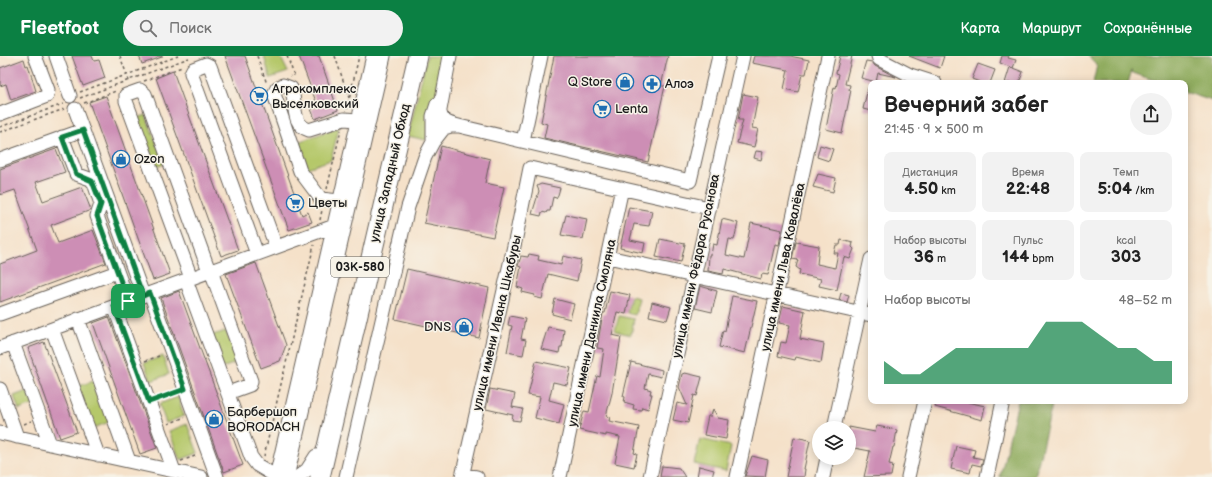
<!DOCTYPE html>
<html lang="ru">
<meta charset="utf-8">
<style>
:root{--surface:#fff;--page:#f2f2f2;--text:#222;--muted:#767676;--accent:#0b8043}
body{margin:0;font-family:"Balsamiq Sans",sans-serif;background:var(--page);color:var(--text);height:100vh;display:flex;flex-direction:column;font-size:15px;white-space:nowrap}
*{box-sizing:border-box;margin:0}
p{font-size:13px;color:var(--muted)}
.icon{flex:none;width:22px;height:22px;fill:none;stroke:currentColor;stroke-width:2;stroke-linecap:round;stroke-linejoin:round}
.map{position:relative;flex:1;overflow:hidden}
.panel{position:absolute;left:868px;top:24px;width:320px;height:324px;display:flex;flex-direction:column;background:var(--surface);border-radius:8px;box-shadow:0 2px 10px #0003}
.panel>*{flex:none}
.tools{position:absolute;left:812px;top:365px;display:grid;gap:8px}
.tools a{display:grid;place-items:center;width:44px;height:44px;border-radius:50%;background:var(--surface);box-shadow:0 2px 10px #0003;font-size:20px}
.pin{position:absolute;display:grid;place-items:center;width:34px;height:34px;color:#fff;margin:-17px;border-radius:8px;box-shadow:0 2px 6px #0006}
.round{display:grid;place-items:center;flex:none;width:42px;height:42px;border-radius:21px;background:var(--page)}
.overview{display:flex;align-items:center;justify-content:space-between;height:68px;padding:0 16px}
h1{font-size:22px;font-weight:700;line-height:30px}
.figures{display:grid;grid-template-columns:repeat(3,1fr);gap:6px;height:68px;padding:4px 16px}
.figures div{display:grid;align-content:center;border-radius:8px;background:var(--page);text-align:center}
.figures b{font-size:17px;font-weight:700}
.figures small{font-size:11px;font-weight:400}
.figures p{font-size:11px}
.chart{height:112px;padding:8px 16px}
.chart p{display:flex;justify-content:space-between}
.chart svg{width:100%;height:72px;margin-top:4px;fill:var(--accent);opacity:.7}
header{display:flex;align-items:center;gap:24px;box-sizing:border-box;height:56px;padding:0 20px;background:var(--accent);color:#fff}
header strong{font-size:19px}
nav{display:flex;gap:22px;margin-inline-start:auto;font-size:14px}
.search{width:280px;height:36px;background:var(--page);display:flex;align-items:center;gap:10px;box-sizing:border-box;padding:0 14px;border-radius:22px;color:var(--muted);font-size:15px}
.map>svg:first-child{display:block}
</style>
<header>
<strong>Fleetfoot</strong>
<div class="search"><svg class="icon" aria-label="search" viewBox="0 0 24 24"><circle cx="10" cy="10" r="6"/><path d="M15 15l6 6"/></svg>Поиск</div>
<nav><a>Карта</a><a>Маршрут</a><a>Сохранённые</a></nav>
</header>
<div class="map">
<svg width="1212" height="421" viewBox="0 0 1212 421">
<rect width="100%" height="100%" fill="#f7f3e8"/>
<filter id="ink" filterUnits="userSpaceOnUse"><feTurbulence type="fractalNoise" baseFrequency=".025" numOctaves="2"/><feDisplacementMap in="SourceGraphic" scale="8" xChannelSelector="R" yChannelSelector="G"/><feConvolveMatrix kernelMatrix="1 2 1 2 8 2 1 2 1" color-interpolation-filters="sRGB"/></filter>
<filter id="wash" filterUnits="userSpaceOnUse"><feTurbulence type="fractalNoise" baseFrequency=".012" numOctaves="4" result="noise"/><feDisplacementMap in="SourceGraphic" scale="16" xChannelSelector="R" yChannelSelector="G"/><feGaussianBlur stdDeviation="0.9" result="paint"/><feColorMatrix in="noise" values="0 0 0 0 0 0 0 0 0 0 0 0 0 0 0 0 0 1.4 0 .05"/><feComposite in="paint" operator="in"/></filter>
<g filter="url(#wash)">
<rect width="100%" height="100%" fill="#f5e1c9"/>
<!-- green -->
<path fill="#b5c86b" stroke="#687244" d="M264 0H280L288 16 270 22Z
M427 0H444L426 84 408 80Z
M146 59 164 108 156 111 138 62Z
M339 71 331 104 307 112 298 86Z
M631 240 639 242 635 259 627 257Z
M619 260 634 263 631 279 615 275Z
M226 275 238 306 222 312 210 280Z
M163 300 169 318 151 325 144 307Z
M94 325 109 366 91 373 76 331Z
M27 335 33 349 19 354 14 340Z
M178 341 184 360 166 367 159 348Z
M187 368 198 397 180 404 169 375Z
M700 383 731 390 726 415 694 408Z"/>
<!-- forest -->
<path fill="#90ac5f" stroke="#56643e" d="M1088 0H1212V45L1185 36V27H1162L1133 17 1132 14 1128 27H1093L1097 9Z
M1018 345H1053L1035 421H1000Z"/>
<g id="blocks">
<!-- building -->
<path fill="#cd8eb5" d="M72 0H92L94 5 99 4 105 22 83 30Z
M139 0H162V1L142 8Z
M225 0H245L302 159 308 156 312 166 289 174Z
M299 0H319L338 54 315 63 311 53 318 51Z
M554 0H668L661 30H665L648 106 544 82 547 68 541 66Z
M754 0H790L809 4 806 18H802L798 36 784 33 788 14 752 7Z
M840 0H852L845 28 850 29 849 34H851L842 77 826 73 834 31 836 32 839 18 836 17Z
M909 0H944L940 12Z
M1002 0H1009L1008 2 1016 4 1013 12 1000 7Z
M24 3 26 10 28 9 36 35 11 44 6 28 0 30V12Z
M866 5 872 6 875 10 896 21 878 17 876 26 861 22Z
M978 8 995 14 990 27H982L972 23Z
M1010 11 1023 16 1019 27H1005Z
M173 15 238 194 221 200 156 22Z
M868 32 871 33V55L863 53Z
M743 38 758 41 752 72 758 73 754 91 737 87 743 64H738Z
M106 40 170 218 153 224 89 46Z
M820 89 833 93 829 105 817 101Z
M441 90 490 103 485 127 504 131 493 181 424 167Z
M56 93 65 116 36 126 43 145 82 131 91 154 51 169 58 187 93 174 106 207 0 246V208L37 194 15 134 0 139V113Z
M756 95 763 96 761 104 754 102Z
M818 118 836 122 833 136 813 131Z
M541 128 560 132 558 139 556 142 553 141 550 155H547L546 157 542 156 541 160 532 158 539 135 537 130Z
M629 151 652 155 649 170 634 168 630 184 645 187 643 197 620 192Z
M566 159 587 163 583 183 561 179Z
M722 163 738 167 734 184 729 183 726 199 744 203 751 167 782 174 779 189 775 188 768 219 762 218 761 223 724 213 723 218 708 215 709 199H711L713 188 717 189Z
M660 183 685 188 681 206 656 201Z
M841 184 853 187 852 191 854 193 850 203 844 201 837 234 819 230 821 223 799 218 800 214 796 211 798 204 792 203 796 186 819 190 817 208 835 212 838 197H834L836 189H840Z
M529 198 539 200 538 204 561 209 563 200 581 204 577 225 548 218 542 243 534 241 535 239 522 236 523 233 517 231 521 211 518 210 521 200 528 201Z
M256 207 286 289 280 305 261 312 226 218Z
M407 213 489 232 479 282 395 263Z
M700 230 717 235 712 256 695 252Z
M179 235 243 409 224 416 161 242Z
M610 235 630 239 626 258 617 256 612 279 621 281 612 337 606 360 610 361 609 365 639 371 634 397 637 398 634 411 615 407 620 381 606 378V380L579 374 584 355 589 356 597 320 600 321 604 293 597 292 603 257H605Z
M841 237 849 239 847 246 839 244Z
M732 240 757 245 745 297 719 291 723 274 725 275Z
M555 243 574 248 570 263 552 258Z
M652 246 671 251 667 264 649 260Z
M783 250 805 255 800 283 824 288 821 307 796 301 795 304 778 300 781 286 786 287 790 269 779 267Z
M510 260 525 263 521 283 526 284 523 299 507 296 512 270 508 269Z
M109 261 157 392 140 398 93 267Z
M548 271 564 274 562 291H560L559 297 541 293Z
M44 286 77 376 60 382 28 292Z
M536 305 571 312 567 329 553 326 549 344 564 348 559 368 535 362 540 341 528 339Z
M631 306 662 314 661 321 648 318 645 332 651 334 650 338H652L648 353 642 351 641 354 633 353 634 349 624 346 625 341 623 340Z
M685 317 702 321 697 340 694 339 688 367 673 364 677 347 687 349 679 331 682 318Z
M490 333 515 338 512 351 523 353 520 365 512 364 513 359 486 353Z
M937 345H963L985 350 982 364 935 351Z
M713 353 718 362 729 364 726 383 704 379 708 360H711Z
M877 370 897 374 894 391H893L889 408 893 409 891 420 864 421 870 395 849 391V371L875 376Z
M794 381 810 384 804 413H805L804 421H786Z
M956 390 975 394 973 401 983 403 981 410 972 408 970 417 951 413Z
M752 400 768 404 765 421 745 420Z
M662 410 679 412 685 421H660Z
M699 410 714 414 712 421H697Z"/>
</g>
</g>
<g filter="url(#ink)">
<use href="#blocks" fill-opacity="0" stroke="#686159" stroke-width="1"/>
<g fill="none" stroke-linecap="round" stroke-linejoin="round">
<defs>
<path id="minor" d="M56 0 70 40
M450 0 440 54C439 65 450 68 459 70L690 125 719 0
M878 0 879 3 910 19 935 27
M75 53 143 239
M0 58 47 40 48 34 35 0
M62 81 76 118 90 123 94 127 101 148 97 160 128 245
M523 85 541 0
M433 86V60L437 48
M0 104 83 74
M339 145 321 143 300 115 274 38 277 32 283 29 291 32C297 45 290 68 309 74L344 63 358 64
M257 198 191 17 193 13 206 8 210 10 276 191
M608 201 871 259
M211 215 251 325 250 329 228 337
M191 222 126 45V39L140 34 145 38 209 215
M186 224 251 401 257 409 277 421
M150 237 217 421
M114 250 174 415
M0 258 117 216
M78 263 129 405
M52 273 98 399
M13 287 50 388
M0 292 334 170
M0 333 17 381
M834 372 871 203
M0 377 201 421
M463 418 477 421
M276 421 373 0
M287 421 384 0
M298 421 307 414 316 400
M346 421 408 151 425 101 433 86 444 72 451 70H459
M462 421 516 181 530 112 709 152
M560 421 622 132
M650 421 743 0
M737 421 828 0
M823 421 827 402
M908 421 925 345
M987 421 1003 345"/>
<path id="highway" d="M320 421 418 0"/>
</defs>
<!-- minor casing -->
<use href="#minor" stroke="#686159" stroke-width="15"/>
<!-- highway casing -->
<use href="#highway" stroke="#686159" stroke-width="21"/>
<!-- path -->
<path stroke="#686159" stroke-width="1.5" stroke-dasharray="3 3" stroke-linecap="butt" d="M120 0 129 25
M257 0 267 28
M287 0 294 19 290 20
M335 0 349 42
M144 25 182 11
M80 36 178 0
M80 42 189 2
M84 47 116 35
M347 53 359 0
M0 71 63 48
M0 76 64 53
M327 133 341 74
M320 164 322 154
M129 260 146 254
M145 305 162 299
M159 343 176 336
M24 368 31 365
M168 368 185 361
M264 400 314 189
M181 405 198 399"/>
<!-- minor -->
<use href="#minor" stroke="#fff" stroke-width="13"/>
<!-- highway -->
<use href="#highway" stroke="#fff" stroke-width="19"/>
</g>
</g>
<g fill="none" stroke-linecap="round" stroke-linejoin="round" filter="url(#ink)">
<defs>
<path id="route" d="M83 74 143 240 150 237 185 333 149 346 114 250 128 245 97 160 101 148 92 125 76 118 62 81Z"/>
</defs>
<!-- route casing -->
<use href="#route" stroke="#fff" stroke-width="8"/>
<!-- route -->
<use href="#route" stroke="#0b8043" stroke-width="5"/>
</g>
<!-- icons -->
<defs>
<symbol id="shop-ring" viewBox="-11 -11 22 22"><circle r="9.5" fill="#f7f3e8" stroke="#1f6fb2" stroke-width="1.5"/><path d="M-5-2.5h2.3a2.7 3.5 0 0 1 5.4 0H5L5.5 6h-11ZM-1.5-2.5h3a1.5 2.3 0 0 0-3 0Z" fill="#1f6fb2"/></symbol>
<symbol id="pharmacy-ring" viewBox="-11 -11 22 22"><circle r="9.5" fill="#f7f3e8" stroke="#1f6fb2" stroke-width="1.5"/><path d="M-2-6h4v4h4v4h-4v4h-4v-4h-4v-4h4Z" fill="#1f6fb2"/></symbol>
<symbol id="supermarket-ring" viewBox="-11 -11 22 22"><circle r="9.5" fill="#f7f3e8" stroke="#1f6fb2" stroke-width="1.5"/><path d="M-6-5.5h2.5l.6 2H6L4.5 2H-2.5L-4.4-4H-6ZM-1.5 3.2a1.3 1.3 0 1 0 .1 0ZM3 3.2a1.3 1.3 0 1 0 .1 0Z" fill="#1f6fb2"/></symbol>
</defs>
<g fill-rule="evenodd">
<use href="#shop-ring" x="615" y="16" width="20" height="20"/>
<use href="#pharmacy-ring" x="642" y="18" width="20" height="20"/>
<use href="#supermarket-ring" x="249" y="30" width="20" height="20"/>
<use href="#supermarket-ring" x="592" y="43" width="20" height="20"/>
<use href="#shop-ring" x="111" y="93" width="20" height="20"/>
<use href="#supermarket-ring" x="285" y="137" width="20" height="20"/>
<use href="#shop-ring" x="454" y="261" width="20" height="20"/>
<use href="#shop-ring" x="204" y="353" width="20" height="20"/>
</g>
<g text-anchor="middle" dominant-baseline="central" stroke-width="3" stroke-linejoin="round" paint-order="stroke">
<!-- shield labels -->
<rect fill="#f7f3e8" stroke="#5e5c59" stroke-width="1" x="331" y="201" width="58" height="20" rx="3"/>
<g font-size="12" font-weight="bold" fill="#1c1c1c">
<text x="360" y="211">03К-580</text>
</g>
<!-- poi labels -->
<g font-size="13" fill="#1c1c1c" stroke="#f7f3e8" text-anchor="start">
<text x="612" y="26" text-anchor="end">Q Store</text>
<text x="665" y="28">Алоэ</text>
<text x="272" y="33">Агрокомплекс<tspan x="272" dy="15">Выселковский</tspan></text>
<text x="615" y="53">Lenta</text>
<text x="134" y="103">Ozon</text>
<text x="308" y="147">Цветы</text>
<text x="451" y="271" text-anchor="end">DNS</text>
<text x="227" y="356">Барбершоп<tspan x="227" dy="15">BORODACH</tspan></text>
</g>
<!-- street labels -->
<g font-size="13" fill="#1c1c1c" stroke="#f7f3e8">
<text transform="translate(390 117) rotate(-77)">улица Западный Обход</text>
<text transform="translate(696 210) rotate(-78)">улица имени Фёдора Русанова</text>
<text transform="translate(783 211) rotate(-78)">улица имени Льва Ковалёва</text>
<text transform="translate(497 267) rotate(-77)">улица имени Ивана Шкабуры</text>
<text transform="translate(592 277) rotate(-78)">улица имени Даниила Смоляна</text>
</g>
</g>
</svg>
<div class="tools">
<a><svg class="icon" aria-label="layers" viewBox="0 0 24 24"><path d="M12 4l9 5-9 5-9-5zM3 14l9 5 9-5"/></svg></a>
</div>
<div class="pin" style="left:128px;top:245px;background:#1e9e55"><svg class="icon" aria-label="arrive" viewBox="0 0 24 24"><path d="M6 21V4h12l-3 4 3 4H6"/></svg></div>
<section class="panel">
<div class="overview"><div><h1>Вечерний забег</h1><p>21:45 · 9 × 500 m</p></div><a class="round"><svg class="icon" aria-label="share" viewBox="0 0 24 24"><path d="M12 15V3M7 8l5-5 5 5M5 13v7h14v-7"/></svg></a></div>
<div class="figures">
<div><p>Дистанция</p><b>4.50<small> km</small></b></div>
<div><p>Время</p><b>22:48</b></div>
<div><p>Темп</p><b>5:04<small> /km</small></b></div>
</div>
<div class="figures">
<div><p>Набор высоты</p><b>36<small> m</small></b></div>
<div><p>Пульс</p><b>144<small> bpm</small></b></div>
<div><p>kcal</p><b>303</b></div>
</div>
<div class="chart"><p><span>Набор высоты</span>48–52 m</p>
<svg viewBox="0 0 160 44" preserveAspectRatio="none"><path d="M0 44V30L10 38L20 38L30 30L40 22L50 22L60 22L70 22L80 22L90 6L100 6L110 6L120 14L130 22L140 22L150 30L160 30V44z"/></svg>
</div>
</section>
</div>
